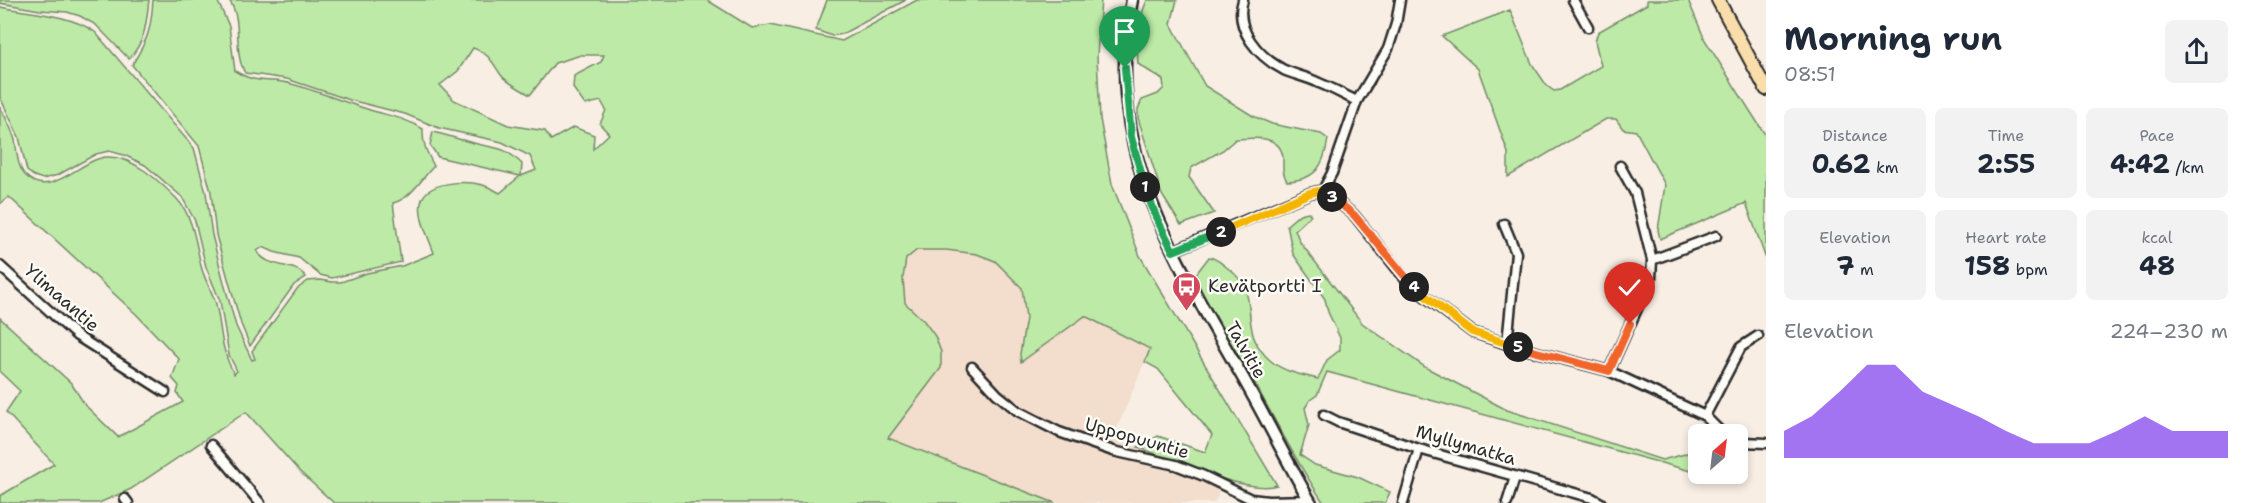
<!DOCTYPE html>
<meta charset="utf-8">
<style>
:root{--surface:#fff;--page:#f2f2f3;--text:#1f2937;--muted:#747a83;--accent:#7c3aed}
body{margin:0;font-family:"Shantell Sans",sans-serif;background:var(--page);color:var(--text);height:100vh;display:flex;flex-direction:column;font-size:22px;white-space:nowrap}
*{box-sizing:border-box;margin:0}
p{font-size:20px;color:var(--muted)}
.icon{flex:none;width:33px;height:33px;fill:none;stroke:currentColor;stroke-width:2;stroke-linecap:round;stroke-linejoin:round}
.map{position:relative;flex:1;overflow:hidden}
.drawer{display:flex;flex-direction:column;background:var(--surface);width:480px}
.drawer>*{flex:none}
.needle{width:39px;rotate:28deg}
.controls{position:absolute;left:1688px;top:424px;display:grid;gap:12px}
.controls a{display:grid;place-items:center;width:60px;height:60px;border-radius:9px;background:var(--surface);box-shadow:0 3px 9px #0003;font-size:30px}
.pin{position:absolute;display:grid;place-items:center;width:51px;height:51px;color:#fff;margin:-62px -26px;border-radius:50% 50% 50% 0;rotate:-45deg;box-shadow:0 0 6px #0007}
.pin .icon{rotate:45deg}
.km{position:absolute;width:30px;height:30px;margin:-15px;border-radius:50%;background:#222;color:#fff;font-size:16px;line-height:30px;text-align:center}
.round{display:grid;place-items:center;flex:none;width:63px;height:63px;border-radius:9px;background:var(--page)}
.overview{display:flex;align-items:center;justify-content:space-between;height:102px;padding:0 18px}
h1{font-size:33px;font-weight:700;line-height:45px}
.metrics{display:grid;grid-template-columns:repeat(3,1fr);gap:9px;height:102px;padding:6px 18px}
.metrics div{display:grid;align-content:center;border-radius:9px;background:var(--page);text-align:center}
.metrics b{font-size:26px;font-weight:700}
.metrics small{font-size:16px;font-weight:400}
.metrics p{font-size:16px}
.chart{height:168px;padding:12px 18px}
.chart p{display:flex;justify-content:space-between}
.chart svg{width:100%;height:108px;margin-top:6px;fill:var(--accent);opacity:.7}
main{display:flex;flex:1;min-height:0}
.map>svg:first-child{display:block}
</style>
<main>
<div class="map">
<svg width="1766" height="503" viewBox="0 0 1766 503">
<rect width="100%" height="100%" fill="#f8eee4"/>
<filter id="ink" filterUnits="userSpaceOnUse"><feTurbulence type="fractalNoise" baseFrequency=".0167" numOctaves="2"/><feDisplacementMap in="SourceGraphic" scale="12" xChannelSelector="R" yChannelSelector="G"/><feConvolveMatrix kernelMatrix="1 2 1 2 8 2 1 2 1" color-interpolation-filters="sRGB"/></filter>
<g filter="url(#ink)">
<!-- built -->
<path fill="#f3ddcd" d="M917 250H946L977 254 995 261 1022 288 1026 318 1020 354 1085 316 1150 349 1113 438 1218 476V496L1214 503H1055L888 438 941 368 924 321 905 303 903 278 906 259Z"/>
<!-- green -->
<path fill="#beeaa7" stroke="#748a69" stroke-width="1.5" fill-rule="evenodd" d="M0 0H149C146 24 146 40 129 59L96 25 80 16 67 12 40 10 0 3Z
M153 0H217L229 26 235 71C258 85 266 78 288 83 315 90 341 101 367 109 388 116 404 117 423 129 422 143 427 153 434 166 421 179 412 198 393 203L401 262 332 278 320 275 299 258 274 252 263 247 257 251C268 270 294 261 306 277L294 285 250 346 241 324 229 282 216 235 211 192 199 146 132 65C148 39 151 30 153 0Z
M229 0H707L752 28 770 25 842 41 917 0H1101L1097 56 1100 119 1112 184 1140 256 1277 485C1248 495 1170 459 1138 447L1158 436 1205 452 1212 435 1158 369 1145 362 1150 349 1085 316 1021 362 1020 354 1026 318 1022 288 995 261 977 254 946 250H917L906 259 903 278 905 303 924 321 935 336 941 352V368L888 438 1055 503H334L300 472 246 412 131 489 99 503H0V496L54 464 6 412 20 391 0 372V318L71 383 85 405 118 437 183 402 177 393 179 386 172 378 179 359 136 314 9 197 0 204V107C6 118 12 129 15 140 17 151 17 166 25 175 50 202 81 158 107 157 133 156 159 181 176 198 193 215 196 244 201 266 204 279 212 291 216 304 222 330 220 349 234 374L237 371 229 355 220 301 206 267 195 221 182 197 145 165 124 155 109 151 96 154 58 175 43 179 34 176 27 171 19 137 0 97V7C30 13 69 14 95 32L194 148 206 193 212 235 224 283 236 326 252 360 255 359 252 351 297 289 308 281 320 280 332 282H341L367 273 402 266 434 253C429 238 418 218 421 203 425 180 466 181 483 185 489 187 495 190 500 193L520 176 438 157 430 145 433 132C446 135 458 139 470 142 495 150 501 143 522 164L521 176 536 170 530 156 502 142 439 128 405 114 350 100 287 79 245 73C232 50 244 21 229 0ZM473 48C490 54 492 62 501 75 507 83 521 89 530 95L555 63 581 55H604L601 62 574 76 573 88 585 105 601 101 606 110 600 124 609 134 593 149 594 135 574 127 551 140 545 131 508 125 454 100 440 85 458 71Z
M827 0H906L842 34 832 36 816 30Z
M1147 0H1177L1171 24 1205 86 1253 116 1272 124 1321 134 1328 139C1324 166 1316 180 1287 181 1282 173 1283 167 1283 158 1281 134 1254 138 1236 139L1223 150 1191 168 1189 177 1214 213 1181 225 1162 195 1138 118V109L1142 100 1158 94 1164 88 1163 80 1138 64 1136 29Z
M1647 0H1688L1705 40 1766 136V259L1746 203 1660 239 1658 230 1665 185 1636 131 1623 129 1616 119H1606L1508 177V153L1478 69 1442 36 1510 10 1532 64 1547 86 1554 91 1560 90 1601 66 1595 41 1598 32 1647 4Z
M1308 212 1311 215 1295 230 1300 242 1362 323 1425 367 1507 410 1662 460 1685 454 1698 445V473L1327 372 1317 395 1310 400 1305 408 1309 425 1300 455 1315 465 1358 477 1390 492 1385 503H1324C1295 461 1273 415 1248 371 1230 340 1204 308 1196 274L1209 257C1217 258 1222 264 1229 269 1265 296 1234 330 1271 361 1284 372 1301 375 1318 379L1327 360 1340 350V338L1328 312 1325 299 1293 254 1287 225 1300 214Z"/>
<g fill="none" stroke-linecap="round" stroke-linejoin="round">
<defs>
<path id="minor" d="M1243 0C1234 30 1259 57 1284 70 1295 75 1308 77 1319 83 1332 88 1344 95 1357 101
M1573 0 1588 27
M1323 190 1354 215 1410 285 1472 332 1513 346 1609 371 1705 416 1722 433 1727 435
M1323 190 1332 173 1357 101 1388 49 1396 24 1400 0
M1504 224 1516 253 1507 344
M1173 251 1310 193 1323 190
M1652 260 1716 236
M0 266 77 336 165 392
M972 367 997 394 1018 411 1059 432 1113 451 1176 465 1204 476 1251 499 1268 501 1309 500
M1609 371 1651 278 1652 260 1635 193 1620 166
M1324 415 1338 422 1419 449 1592 498 1601 503
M1705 416 1741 347 1758 336
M1737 439 1743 442 1766 443
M211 445 260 503
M125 499 128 503
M1403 503 1419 449
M1507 503 1515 477"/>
<path id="tertiary" d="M1132 0C1102 144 1171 252 1239 371 1264 414 1286 460 1311 503"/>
<path id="primary" d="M1718 0 1766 89"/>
</defs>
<!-- minor casing -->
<use href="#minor" stroke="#2b2b2b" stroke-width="13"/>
<!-- tertiary casing -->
<use href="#tertiary" stroke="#2b2b2b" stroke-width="15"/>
<!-- primary casing -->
<use href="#primary" stroke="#2b2b2b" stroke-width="16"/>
<!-- minor -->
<use href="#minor" stroke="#fdfcf7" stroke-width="8"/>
<!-- tertiary -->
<use href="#tertiary" stroke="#fdfcf7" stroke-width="10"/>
<!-- primary -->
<use href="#primary" stroke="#f9deab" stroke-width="12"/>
</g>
</g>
<g fill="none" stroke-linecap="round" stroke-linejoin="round" filter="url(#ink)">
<defs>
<path id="split-1" d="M1125 68 1131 137 1145 187"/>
<path id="split-2" d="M1145 187 1156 217 1173 251 1221 232"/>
<path id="split-3" d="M1221 232 1310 193 1323 190 1332 197"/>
<path id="split-4" d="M1332 197 1354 215 1414 287"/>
<path id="split-5" d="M1414 287 1472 332 1518 347"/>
<path id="split-6" d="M1518 347 1609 371 1630 324"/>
</defs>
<!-- split-1 casing -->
<use href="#split-1" stroke="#fff" stroke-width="12"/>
<!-- split-2 casing -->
<use href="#split-2" stroke="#fff" stroke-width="12"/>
<!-- split-3 casing -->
<use href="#split-3" stroke="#fff" stroke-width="12"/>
<!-- split-4 casing -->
<use href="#split-4" stroke="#fff" stroke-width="12"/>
<!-- split-5 casing -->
<use href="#split-5" stroke="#fff" stroke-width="12"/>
<!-- split-6 casing -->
<use href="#split-6" stroke="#fff" stroke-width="12"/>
<!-- split-1 -->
<use href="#split-1" stroke="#22a559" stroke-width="8"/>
<!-- split-2 -->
<use href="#split-2" stroke="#22a559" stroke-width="8"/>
<!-- split-3 -->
<use href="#split-3" stroke="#f5b400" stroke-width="8"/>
<!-- split-4 -->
<use href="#split-4" stroke="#f0652b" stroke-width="8"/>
<!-- split-5 -->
<use href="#split-5" stroke="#f5b400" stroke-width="8"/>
<!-- split-6 -->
<use href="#split-6" stroke="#f0652b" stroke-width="8"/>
</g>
<!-- icons -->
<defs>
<symbol id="bus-pin" viewBox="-11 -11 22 30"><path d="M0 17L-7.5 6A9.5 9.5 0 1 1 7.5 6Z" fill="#d1495b" stroke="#fdfcf7"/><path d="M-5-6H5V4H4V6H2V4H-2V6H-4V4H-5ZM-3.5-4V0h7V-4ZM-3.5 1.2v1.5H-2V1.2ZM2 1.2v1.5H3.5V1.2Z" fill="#fff"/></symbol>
</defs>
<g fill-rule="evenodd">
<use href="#bus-pin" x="1170" y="270" width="33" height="45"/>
</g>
<g text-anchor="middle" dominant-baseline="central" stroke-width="5" stroke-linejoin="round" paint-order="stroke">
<!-- poi labels -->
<g font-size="18" fill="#2b2b2b" stroke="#fdfcf7" text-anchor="start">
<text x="1208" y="286">Kevätportti I</text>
</g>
<!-- street labels -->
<g font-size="18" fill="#2b2b2b" stroke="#fdfcf7">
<text transform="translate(62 298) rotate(41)">Ylimaantie</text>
<text transform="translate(1246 350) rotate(60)">Talvitie</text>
<text transform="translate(1137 438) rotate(16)">Uppopuuntie</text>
<text transform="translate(1466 445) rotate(16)">Myllymatka</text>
</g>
</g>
</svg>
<div class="controls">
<a><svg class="needle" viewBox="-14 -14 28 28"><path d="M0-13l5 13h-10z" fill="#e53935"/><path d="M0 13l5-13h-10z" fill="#747a83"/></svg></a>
</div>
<div class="pin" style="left:1125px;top:68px;background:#1e9e55"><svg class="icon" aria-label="arrive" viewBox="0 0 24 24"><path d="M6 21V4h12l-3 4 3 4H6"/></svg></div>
<div class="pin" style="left:1630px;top:324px;background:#d93025"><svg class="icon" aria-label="check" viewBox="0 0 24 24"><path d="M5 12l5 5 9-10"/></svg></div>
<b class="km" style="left:1145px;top:187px">1</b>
<b class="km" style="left:1221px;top:232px">2</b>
<b class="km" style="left:1332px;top:197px">3</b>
<b class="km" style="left:1414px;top:287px">4</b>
<b class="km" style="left:1518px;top:347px">5</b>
</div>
<section class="drawer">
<div class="overview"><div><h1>Morning run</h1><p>08:51</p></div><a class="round"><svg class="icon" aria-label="share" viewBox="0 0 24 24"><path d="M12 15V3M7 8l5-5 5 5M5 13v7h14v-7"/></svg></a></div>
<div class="metrics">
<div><p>Distance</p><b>0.62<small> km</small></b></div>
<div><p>Time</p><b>2:55</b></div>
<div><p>Pace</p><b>4:42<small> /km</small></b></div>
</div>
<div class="metrics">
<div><p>Elevation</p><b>7<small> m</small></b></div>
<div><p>Heart rate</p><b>158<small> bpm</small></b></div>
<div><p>kcal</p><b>48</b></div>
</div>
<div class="chart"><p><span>Elevation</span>224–230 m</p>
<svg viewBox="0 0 160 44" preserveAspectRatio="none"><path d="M0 44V33L10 27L20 17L30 6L40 6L50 17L60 22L70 27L80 33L90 38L100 38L110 38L120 33L130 27L140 33L150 33L160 33V44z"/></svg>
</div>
</section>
</main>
